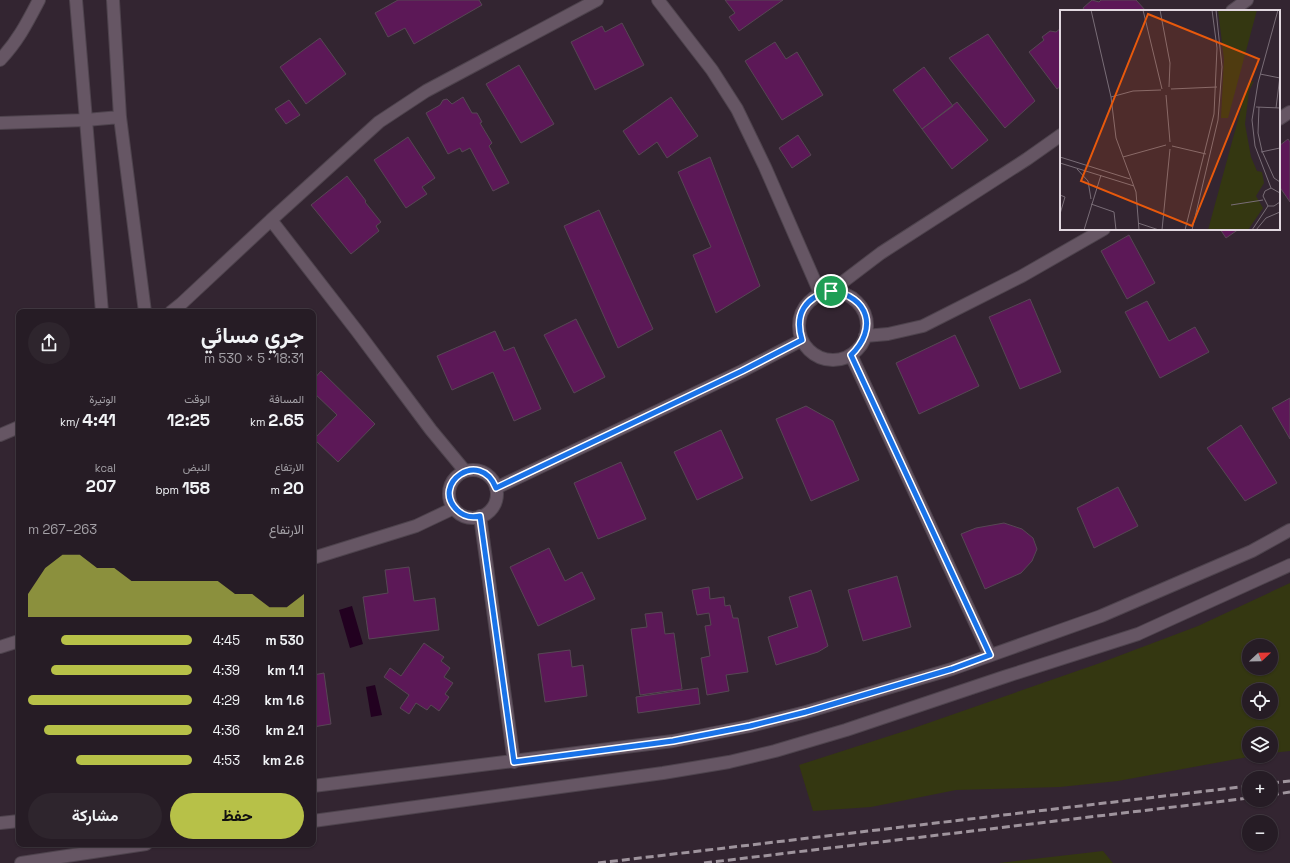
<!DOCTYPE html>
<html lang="ar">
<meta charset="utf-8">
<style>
:root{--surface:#261c25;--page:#2e252d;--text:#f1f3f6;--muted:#a4a1a7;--line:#423a42;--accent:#b7c148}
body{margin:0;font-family:"Space Grotesk",Vazirmatn,sans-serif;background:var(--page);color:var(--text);direction:rtl;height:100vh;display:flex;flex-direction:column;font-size:15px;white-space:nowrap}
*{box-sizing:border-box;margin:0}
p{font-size:13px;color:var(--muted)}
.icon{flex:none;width:22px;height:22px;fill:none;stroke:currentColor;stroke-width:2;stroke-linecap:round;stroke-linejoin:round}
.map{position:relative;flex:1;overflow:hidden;direction:ltr}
.details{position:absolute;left:16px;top:309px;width:300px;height:538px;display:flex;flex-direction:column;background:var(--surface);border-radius:8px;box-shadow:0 1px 3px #0004,0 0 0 1px var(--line);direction:rtl}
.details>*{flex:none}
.needle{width:26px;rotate:68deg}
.tools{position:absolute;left:1242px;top:639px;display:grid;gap:8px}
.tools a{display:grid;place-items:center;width:36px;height:36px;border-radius:50%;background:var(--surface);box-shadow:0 1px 3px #0004,0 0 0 1px var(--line);font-size:20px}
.pin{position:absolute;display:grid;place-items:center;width:34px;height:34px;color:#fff;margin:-17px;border:2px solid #fff;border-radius:50%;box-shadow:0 1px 4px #0007}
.round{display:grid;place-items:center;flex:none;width:42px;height:42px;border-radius:21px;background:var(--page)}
.headline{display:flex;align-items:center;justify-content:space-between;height:68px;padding:0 12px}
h1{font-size:22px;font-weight:700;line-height:30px}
.metrics{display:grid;grid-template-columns:repeat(3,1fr);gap:6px;height:68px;padding:4px 12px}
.metrics div{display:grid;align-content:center}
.metrics b{font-size:17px;font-weight:700}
.metrics small{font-size:11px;font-weight:400}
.metrics p{font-size:11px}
.chart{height:112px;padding:8px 12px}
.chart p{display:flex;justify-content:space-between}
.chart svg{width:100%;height:72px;margin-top:4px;fill:var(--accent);opacity:.7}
.action{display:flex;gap:8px;margin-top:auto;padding:8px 12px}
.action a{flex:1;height:46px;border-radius:24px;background:var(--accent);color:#111;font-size:16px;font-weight:700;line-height:46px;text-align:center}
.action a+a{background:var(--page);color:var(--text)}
ul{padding:0 12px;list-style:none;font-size:13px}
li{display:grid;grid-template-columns:64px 48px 1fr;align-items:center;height:30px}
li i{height:10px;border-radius:5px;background:var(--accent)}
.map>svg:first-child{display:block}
</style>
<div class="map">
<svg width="1290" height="863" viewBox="0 0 1290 863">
<rect width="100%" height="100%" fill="#332531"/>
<!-- green -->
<path fill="#343711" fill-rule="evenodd" d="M1290 583V751L1271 753V734H1249V756H1253L1118 781 1060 787 956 790 871 807 813 811 799 765 911 729 1100 663 1198 626ZM1249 646H1271V668H1249ZM1249 690H1271V712H1249Z
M1103 851 1113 863H999Z"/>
<!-- water -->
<path fill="#220120" d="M352 606 363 644 350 648 339 610Z
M375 685 382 715 371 717 366 687Z"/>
<!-- building -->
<path fill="#5c1857" stroke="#574754" d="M398 0H479L482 5 414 44 405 28 388 37 375 13Z
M725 0H783L739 31 729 17 735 13Z
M1092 0 1099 2 1101 0H1136L1146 11H1085L1083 8Z
M622 23 644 65 595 90 571 42 602 26 605 32Z
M1061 28V86L1057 89 1029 52 1044 40 1042 37 1050 31 1056 32Z
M988 34 1035 101 1005 128 949 58Z
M320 38 346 74 306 104 280 67Z
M775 42 786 59 797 52 823 95 782 120 745 61Z
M519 65 554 124 521 143 486 84Z
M924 67 953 106 922 129 893 90Z
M463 97 472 113H477L482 122 480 123 492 143 489 146 509 183 493 191 470 148 462 152 460 148 448 154 426 113 440 105 443 100 447 99 452 104Z
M671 97 698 136 667 158 657 142 639 155 623 131Z
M289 100 300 115 286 124 275 109Z
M957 102 988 140 952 169 922 129Z
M798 135 811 155 792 168 779 148Z
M408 137 435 178 422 187 427 194 406 208 374 160Z
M1288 139 1290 142V202L1279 186V146Z
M710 157 760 286 716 313 693 255 711 247 678 172Z
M347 176 366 201 365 202 381 222 376 226 379 231 351 254 311 205Z
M599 210 653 329 618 348 564 226Z
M1220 229H1239L1226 238Z
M1129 235 1155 283 1127 299 1101 251Z
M1030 299 1061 372 1020 389 989 317Z
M1147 301 1169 341 1195 327 1209 352 1160 378 1125 312Z
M576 319 605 377 574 393 544 335Z
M495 331 504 351 514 347 541 409 514 421 493 372 452 390 437 356Z
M955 335 979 386 919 414 896 363Z
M321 371 375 424 338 462 314 439 337 415 313 392V380Z
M1290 398V439L1272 408Z
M806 406 833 421 859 480 811 501 776 419Z
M1241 425 1277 483 1245 501 1207 448Z
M721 430 743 478 697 500 674 452Z
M621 462 646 519 598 539 574 483Z
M1118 487 1138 526 1094 548 1077 508Z
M1004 523 1022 529 1033 538 1037 549 1032 561 1021 573 985 589 961 534 976 528Z
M549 548 565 581 582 572 595 599 538 626 510 567Z
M409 567 414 601 435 598 439 630 369 639 363 597 388 593 385 570Z
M897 576 911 627 863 641 848 590Z
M709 587 710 599 724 597 725 606 730 605 733 618H738L748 672 726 675 729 691 707 695 701 658 710 656 705 626 711 625 709 613 697 615 692 590Z
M811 590 828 646 818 652 776 665 768 637 798 627 789 597Z
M662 612 665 634 674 633 682 689 640 695 631 629 647 627 645 614Z
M424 643 444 657 441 661 450 668 444 677 453 683 445 694 449 697 439 711 431 705 427 710 416 703 409 714 400 708 409 695 384 677 390 668 401 676Z
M570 650 572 667 583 665 587 696 545 702 538 654Z
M324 673 331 724 313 727V675Z
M698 688 700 704 638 713 636 697Z"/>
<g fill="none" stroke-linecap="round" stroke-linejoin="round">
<defs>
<path id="minor" d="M76 0 102 312
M113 0 120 117 145 312
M658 0 712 70 737 109 765 167 820 293
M1232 11 1247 0
M0 60C18 41 27 23 39 0
M1279 119 1290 112
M0 123 86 120 120 117
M271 220 379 122 426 91 597 0
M831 291 881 253 1027 159 1061 135
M799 326a34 34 0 1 1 68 0a34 34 0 1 1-68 0Z
M171 312 181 304 271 220 357 331 431 430 465 471
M865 336 888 334 923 326 1022 276 1104 229
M851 355 990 655
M0 435 19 427
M449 494a24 24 0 1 1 48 0a24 24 0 1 1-48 0Z
M496 488 742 371 802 340
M480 516 514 762
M313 558 416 526 454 508
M0 647 19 641
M313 786 673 741 750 726 806 712 952 669 1101 616 1252 551 1290 530
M0 823 19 821"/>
<path id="tertiary" d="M313 821 663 773 729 762 775 751 846 730 1004 677 1138 634 1290 565
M21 863 146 844"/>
</defs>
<!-- minor casing -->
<use href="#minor" stroke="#4e434d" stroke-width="14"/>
<!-- tertiary casing -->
<use href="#tertiary" stroke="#4e434d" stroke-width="14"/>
<!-- minor -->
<use href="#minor" stroke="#665664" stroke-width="12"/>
<!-- tertiary -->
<use href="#tertiary" stroke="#665664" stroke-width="12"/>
<!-- rail -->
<path stroke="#9f949d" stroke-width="3" stroke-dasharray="8 4" stroke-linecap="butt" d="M1271 783 1290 781
M1271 795 1290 792
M598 863 1249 786
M704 863 1249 798"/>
</g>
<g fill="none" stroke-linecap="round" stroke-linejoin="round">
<defs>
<path id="route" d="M831 291C869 296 878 329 851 355L990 655 952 669 806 712 750 726 673 741 514 762 480 516C471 518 464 517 457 510 430 484 480 448 496 488L742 371 802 340C794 314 805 297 831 291Z"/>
</defs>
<!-- route casing -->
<use href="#route" stroke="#fff" stroke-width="8"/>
<!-- route -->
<use href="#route" stroke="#1a73e8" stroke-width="5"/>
</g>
<!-- overview -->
<g transform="translate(1060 10)">
<rect width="220" height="220" fill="#332531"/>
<path d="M158 0H197L168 108H161L164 49ZM194 71 189 81 185 114 191 147 197 161 202 162 204 173 196 186 203 198 188 220H148L188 73Z" fill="#343711"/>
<path fill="none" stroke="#796d77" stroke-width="1" d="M31 0 51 87M83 0 102 79M100 0 110 53 109 77M200 64 220 68M111 79 157 77M106 85 110 132M196 97 220 98M199 97 198 123 202 141 214 168 220 172M216 98 220 66M112 136 146 144M201 142 220 138M0 147 70 169M63 147 56 128 51 87 73 81 101 80M0 153 74 176M17 159 28 171 31 189M211 178 195 136 192 110 198 73 218 0M220 183 211 178 205 181 203 186 208 196H214L220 192M0 185 5 187 0 204M31 194 54 202 56 220M171 195 203 190M78 213 99 220M24 220 41 165M79 220 76 182 63 147 106 135M102 220 110 139M125 220 154 104 157 38 152 0M132 220 158 110 162 57 156 0M192 220 208 196M196 220 206 208 220 202"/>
<path fill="#e8590c" fill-opacity="0.15" stroke="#e8590c" stroke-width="2" d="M88 4 199 49 132 216 21 171Z"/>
<rect width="220" height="220" fill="none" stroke="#e2d8e0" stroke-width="2"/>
</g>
</svg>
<div class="tools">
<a><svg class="needle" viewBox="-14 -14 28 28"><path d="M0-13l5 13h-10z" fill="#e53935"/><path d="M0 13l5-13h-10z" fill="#a4a1a7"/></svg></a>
<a><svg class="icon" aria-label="locate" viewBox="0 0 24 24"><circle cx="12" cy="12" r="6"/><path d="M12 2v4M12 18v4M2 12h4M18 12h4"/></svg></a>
<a><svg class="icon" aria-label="layers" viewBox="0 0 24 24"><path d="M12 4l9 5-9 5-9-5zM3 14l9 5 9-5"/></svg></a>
<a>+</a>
<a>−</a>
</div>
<div class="pin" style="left:831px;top:291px;background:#1e9e55"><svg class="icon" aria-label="arrive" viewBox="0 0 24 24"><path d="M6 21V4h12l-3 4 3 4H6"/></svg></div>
<section class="details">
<div class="headline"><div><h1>جري مسائي</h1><p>18:31 · 5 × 530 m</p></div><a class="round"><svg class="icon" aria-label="share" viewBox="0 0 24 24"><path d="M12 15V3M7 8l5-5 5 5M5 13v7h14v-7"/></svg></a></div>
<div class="metrics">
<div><p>المسافة</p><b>2.65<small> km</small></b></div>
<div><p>الوقت</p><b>12:25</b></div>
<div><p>الوتيرة</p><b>4:41<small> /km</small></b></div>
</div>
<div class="metrics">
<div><p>الارتفاع</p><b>20<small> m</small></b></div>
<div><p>النبض</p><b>158<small> bpm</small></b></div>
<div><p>kcal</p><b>207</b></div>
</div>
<div class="chart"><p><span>الارتفاع</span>263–267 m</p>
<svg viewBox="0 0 160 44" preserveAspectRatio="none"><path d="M0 44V30L10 14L20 6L30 6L40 14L50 14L60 22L70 22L80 22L90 22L100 22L110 22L120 30L130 30L140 38L150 38L160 30V44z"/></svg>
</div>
<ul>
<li><b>530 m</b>4:45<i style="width:80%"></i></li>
<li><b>1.1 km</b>4:39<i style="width:86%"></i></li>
<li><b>1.6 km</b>4:29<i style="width:100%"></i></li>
<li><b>2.1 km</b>4:36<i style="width:90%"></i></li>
<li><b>2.6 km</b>4:53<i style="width:71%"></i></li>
</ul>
<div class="action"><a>حفظ</a><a>مشاركة</a></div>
</section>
</div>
